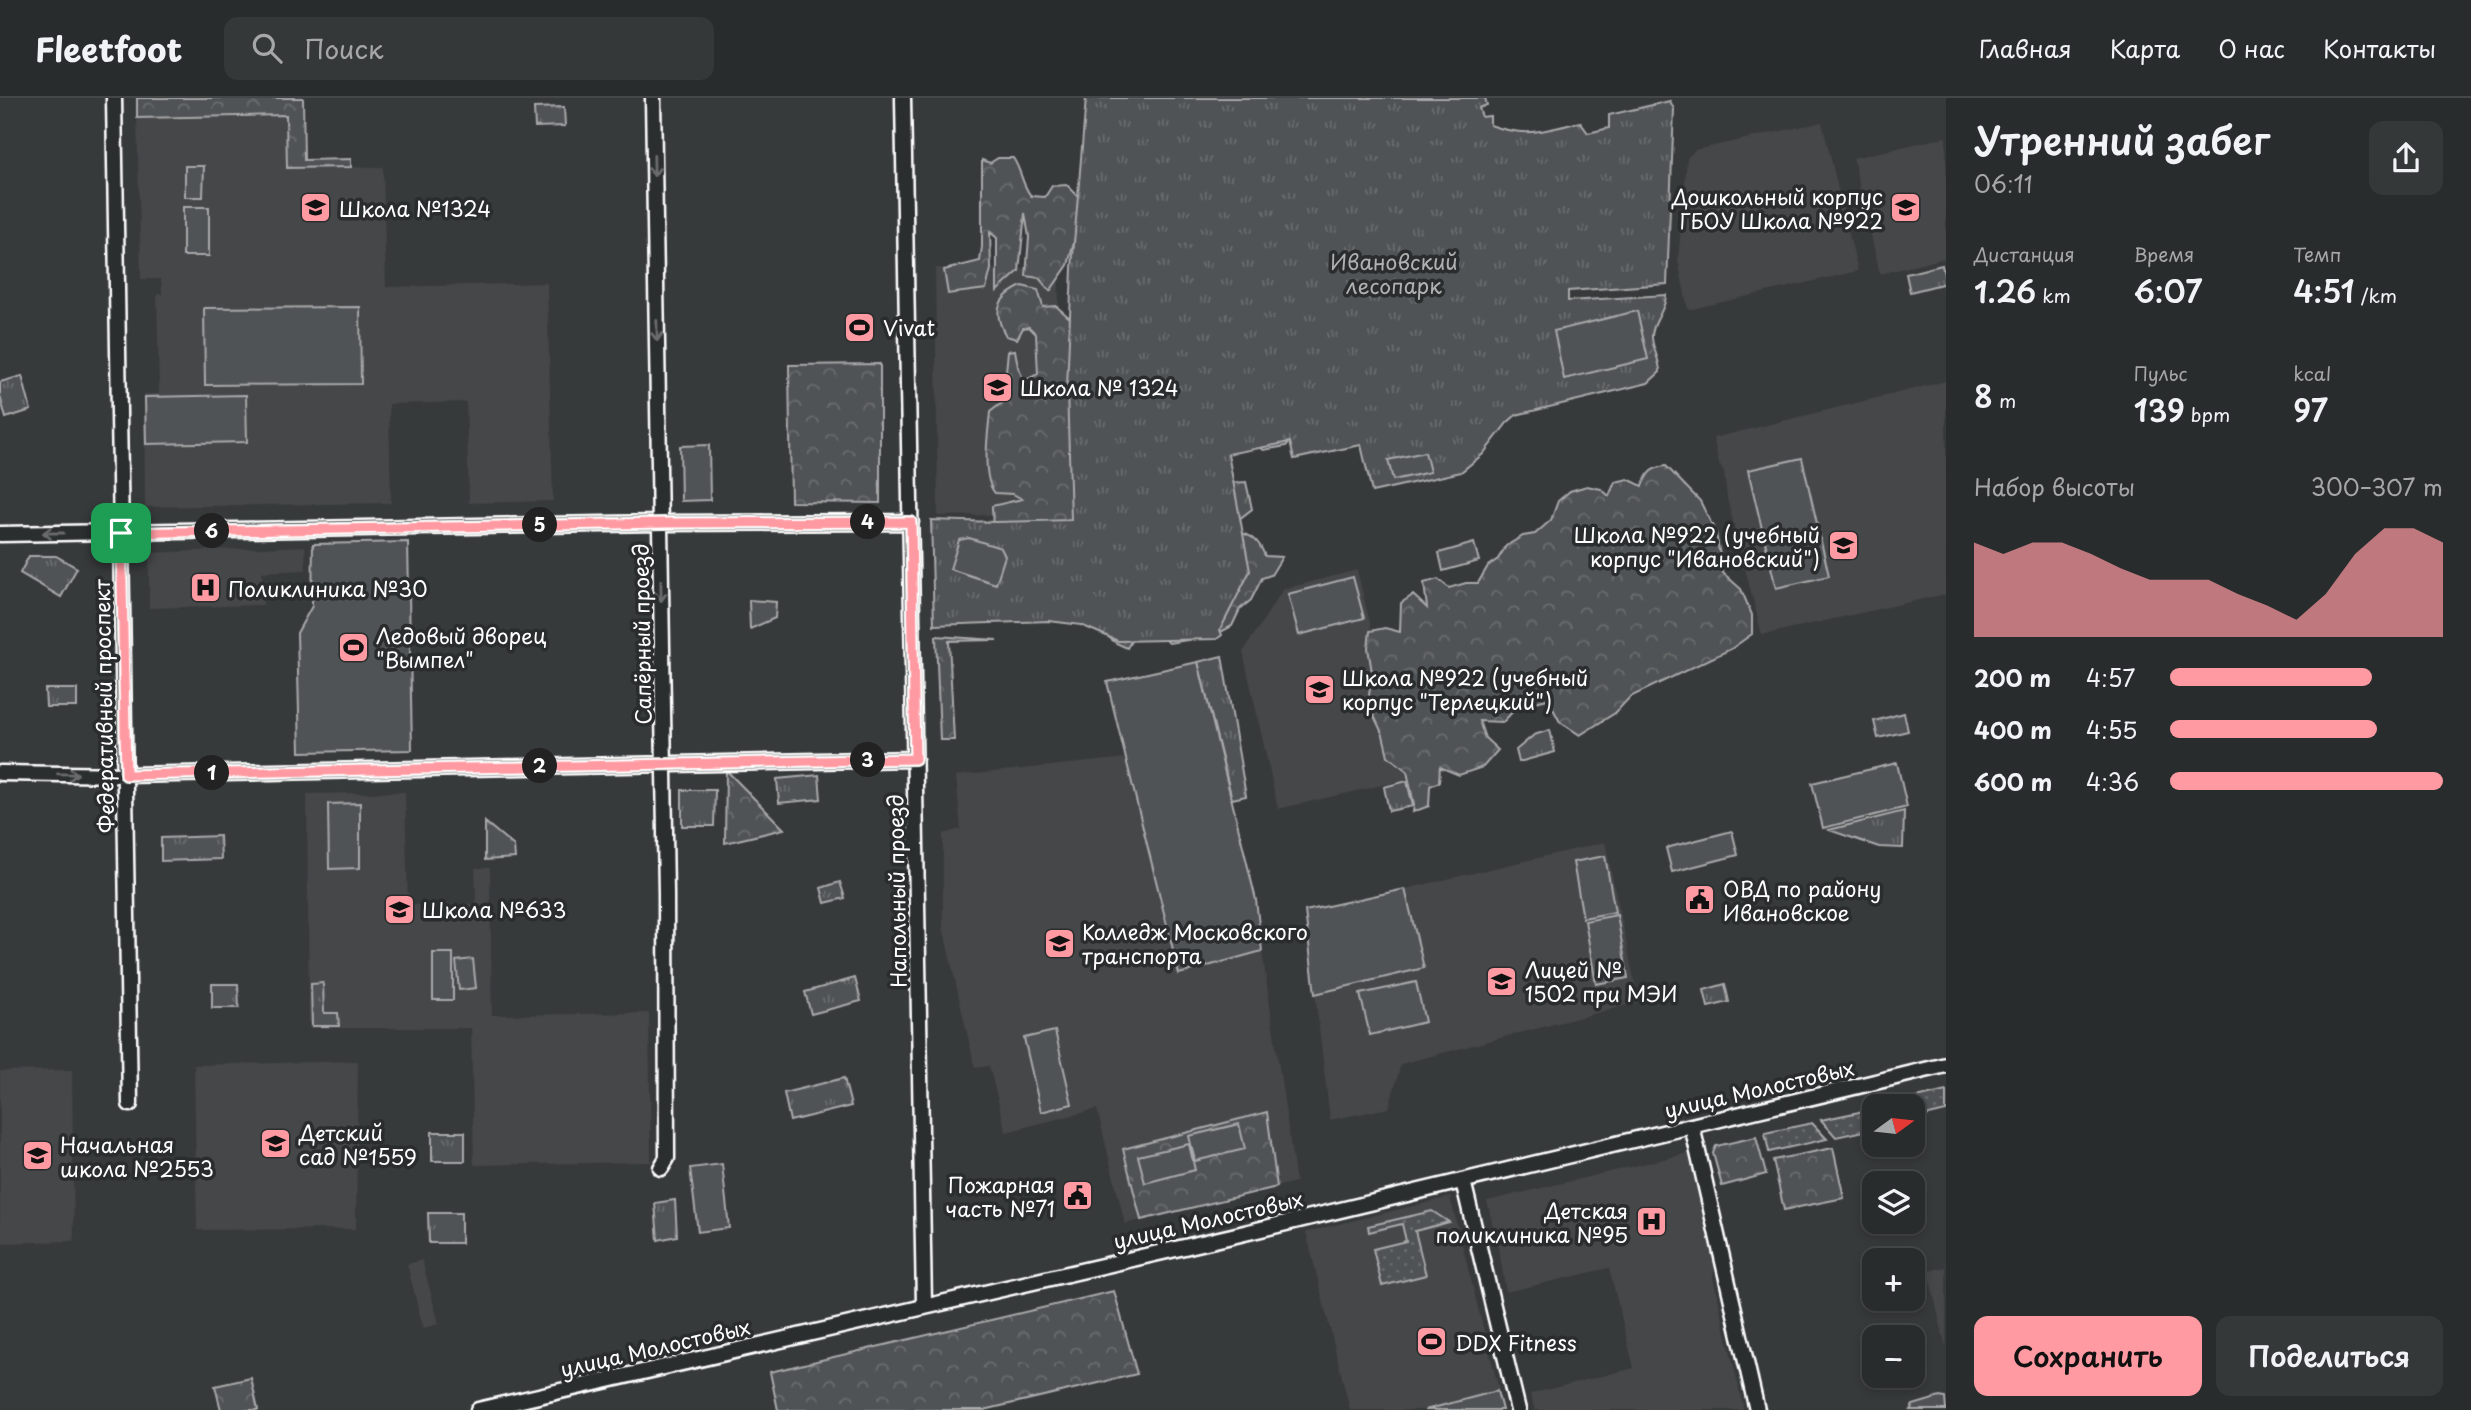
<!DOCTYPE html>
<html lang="ru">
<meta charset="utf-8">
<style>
:root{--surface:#292c2c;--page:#353838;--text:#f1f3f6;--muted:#a5a7a9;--line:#454848;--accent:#ff9aa2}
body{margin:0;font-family:"Playpen Sans",sans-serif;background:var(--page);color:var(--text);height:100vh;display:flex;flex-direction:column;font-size:26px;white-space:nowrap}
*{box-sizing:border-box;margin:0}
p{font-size:23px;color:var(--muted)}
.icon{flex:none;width:38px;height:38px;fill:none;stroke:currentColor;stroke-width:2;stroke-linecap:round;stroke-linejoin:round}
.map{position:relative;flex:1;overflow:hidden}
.side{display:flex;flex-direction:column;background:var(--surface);width:525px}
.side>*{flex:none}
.needle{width:46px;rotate:75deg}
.controls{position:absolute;left:1862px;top:996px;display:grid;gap:14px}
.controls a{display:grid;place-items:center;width:63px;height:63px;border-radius:14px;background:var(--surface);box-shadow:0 4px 10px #0003,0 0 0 2px var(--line);font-size:35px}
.pin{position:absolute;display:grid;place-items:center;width:60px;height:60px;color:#fff;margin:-30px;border-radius:14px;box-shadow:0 4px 10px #0006}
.km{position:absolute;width:35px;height:35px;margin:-18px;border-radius:50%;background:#222;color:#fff;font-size:19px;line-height:35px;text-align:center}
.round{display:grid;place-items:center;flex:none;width:74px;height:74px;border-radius:14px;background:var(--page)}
.headline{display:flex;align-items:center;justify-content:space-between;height:119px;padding:0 28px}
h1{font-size:38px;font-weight:600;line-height:52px}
.stats{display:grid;grid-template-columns:repeat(3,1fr);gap:10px;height:119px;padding:7px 28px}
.stats div{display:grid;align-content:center}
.stats b{font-size:30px;font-weight:600}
.stats small{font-size:19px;font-weight:400}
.stats p{font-size:19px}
.chart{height:196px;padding:14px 28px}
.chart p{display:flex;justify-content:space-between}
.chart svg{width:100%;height:126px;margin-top:7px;fill:var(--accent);opacity:.7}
.primary-button{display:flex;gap:14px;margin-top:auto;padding:14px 28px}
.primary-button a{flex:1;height:80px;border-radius:14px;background:var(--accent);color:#111;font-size:28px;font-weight:600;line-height:80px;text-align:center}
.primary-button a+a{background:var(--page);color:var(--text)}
ul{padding:0 28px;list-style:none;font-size:23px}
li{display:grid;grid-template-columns:112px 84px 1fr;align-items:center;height:52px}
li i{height:18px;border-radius:9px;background:var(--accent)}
header{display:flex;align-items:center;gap:42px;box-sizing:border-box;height:98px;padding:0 35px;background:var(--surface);border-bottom:2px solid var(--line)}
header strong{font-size:33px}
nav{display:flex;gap:38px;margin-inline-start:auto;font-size:24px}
.search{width:490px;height:63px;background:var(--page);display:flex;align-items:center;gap:18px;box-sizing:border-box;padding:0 24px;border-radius:14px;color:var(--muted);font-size:26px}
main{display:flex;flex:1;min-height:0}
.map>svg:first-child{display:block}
</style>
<header>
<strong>Fleetfoot</strong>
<div class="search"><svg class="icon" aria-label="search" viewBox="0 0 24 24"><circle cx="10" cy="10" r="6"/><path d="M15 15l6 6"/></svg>Поиск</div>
<nav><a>Главная</a><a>Карта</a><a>О нас</a><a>Контакты</a></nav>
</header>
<main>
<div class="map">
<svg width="1946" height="1312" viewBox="0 0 1946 1312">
<defs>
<pattern id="grass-dots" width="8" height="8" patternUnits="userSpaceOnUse" patternTransform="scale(1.75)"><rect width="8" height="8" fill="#505354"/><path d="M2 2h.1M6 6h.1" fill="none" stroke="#6a6d6e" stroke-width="1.8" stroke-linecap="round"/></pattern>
<pattern id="forest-crowns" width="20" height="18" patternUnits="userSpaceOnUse" patternTransform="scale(1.75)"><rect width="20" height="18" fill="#505354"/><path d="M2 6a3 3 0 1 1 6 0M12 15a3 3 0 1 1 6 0" fill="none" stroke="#6a6d6e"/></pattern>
<pattern id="park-tufts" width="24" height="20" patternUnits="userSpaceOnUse" patternTransform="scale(1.75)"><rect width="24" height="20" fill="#505354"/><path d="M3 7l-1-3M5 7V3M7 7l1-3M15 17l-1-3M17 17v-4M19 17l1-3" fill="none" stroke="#6a6d6e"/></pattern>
</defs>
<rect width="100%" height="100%" fill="#373a3b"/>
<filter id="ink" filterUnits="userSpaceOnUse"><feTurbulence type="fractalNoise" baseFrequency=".0143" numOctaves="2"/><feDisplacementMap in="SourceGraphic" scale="14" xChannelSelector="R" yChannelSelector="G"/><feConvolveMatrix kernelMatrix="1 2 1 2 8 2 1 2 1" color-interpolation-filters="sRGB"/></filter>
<g filter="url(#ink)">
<!-- built -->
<path fill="#444748" d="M286 17 287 70 383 69 386 189 547 185 553 403 469 405 466 304 389 306 391 405 145 409 144 296H159L157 196H162V193L161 181H141L137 20Z
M1822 24 1858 173 1688 212 1678 162 1687 60 1695 52Z
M1946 39V160L1880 176 1853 60Z
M935 170 1059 171 1057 416 938 418Z
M1946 283V496L1762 537 1727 400 1724 375 1719 366 1713 340Z
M305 448 306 472 262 474 263 507 149 510V455Z
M1357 472 1409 681 1278 711 1243 554 1283 491Z
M1126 660 1179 876 1262 853 1296 1084 1125 1126 1097 1011 1006 1034 989 968 975 970 943 829V736L961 731 956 678Z
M405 694 408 807 476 806 475 770H490L492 917 649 915 651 1064 474 1067 471 930H309L307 696Z
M1605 744 1639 904 1401 966 1389 1010 1330 1022 1315 896 1424 870 1405 791Z
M358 963 356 1131 197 1132 194 967Z
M72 972 74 1143 0 1145V973Z
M1689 1055 1715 1168 1713 1179 1744 1312H1535L1530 1296 1634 1270 1609 1170 1506 1194 1500 1158 1487 1103Z
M1450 1099 1499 1292 1425 1312H1350L1306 1134Z
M422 1162 439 1226 423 1230 407 1166Z
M1946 1169V1250L1928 1173Z"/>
<!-- grass -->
<path fill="url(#grass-dots)" stroke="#a8a9aa" stroke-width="2" d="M1946 993V1013L1913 1021V1008H1883Z
M1864 1013 1868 1032 1836 1039 1821 1022Z
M1812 1025 1827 1041 1769 1054 1765 1035Z
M1432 1113 1449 1124 1415 1133 1426 1177 1382 1188 1373 1151 1406 1143 1402 1126 1369 1134 1368 1128Z"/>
<!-- forest -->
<path fill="url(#forest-crowns)" stroke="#a8a9aa" stroke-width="2" d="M137 0H303L304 62 351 61V69L287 70 286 17 137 20Z
M998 60H1013C1022 73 1021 85 1031 98L1045 99 1052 88 1067 87 1080 100 1083 109 1068 167 1050 193 1039 180 1026 178 1029 139 1025 115 1019 173 997 193V140L990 134 991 171 986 191 948 196 944 172 980 163 982 149V62L990 65Z
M1022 188 1038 192 1043 209 1056 208 1071 221 1341 279 1286 348 1264 352 1234 335 1212 300 1229 378 1234 385 1246 384 1252 411 1234 425 1235 433C1252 437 1259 442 1265 458L1282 459 1271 477 1262 480 1251 502 1240 511 1232 528 1213 538 1169 545 1158 535 1134 538 1127 550 1116 545 1096 529 993 435 992 408 1022 401 1013 396 995 395C981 380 988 335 990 314L1003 304 1008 253 1015 252 1018 269 1024 283 1038 276 1036 236 1029 229 1023 230 1017 241 1006 238C992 214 997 199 1022 188Z
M880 266V405L791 404 789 267Z
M1666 368 1700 403 1716 435 1723 475 1741 491 1752 517V536L1731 551 1630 599 1615 615 1580 637 1560 624 1548 601 1518 608 1503 624 1479 623 1485 640 1498 652 1483 669 1459 677 1440 669 1439 684 1430 688 1429 708 1413 714 1414 707 1407 673 1388 658 1383 637 1368 605 1372 574 1368 550 1370 533 1385 530 1400 534 1401 505 1413 497 1427 510 1424 485 1438 481 1449 490 1466 485H1478L1488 468 1498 461 1506 448 1523 438 1535 436 1551 422 1558 403 1570 393 1587 388 1601 391 1609 398 1615 384 1628 381 1642 388C1648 374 1651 370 1666 368Z
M936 538 997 542 949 543 954 642H940Z
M726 672 784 731 725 745Z
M1267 1014 1277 1089 1141 1122 1123 1051Z
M1756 1039 1766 1076 1722 1088 1713 1055 1716 1048Z
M1833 1050 1844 1100 1784 1112 1773 1062Z
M1114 1193 1137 1276 984 1312H778L770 1274Z
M251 1280 258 1312H221L215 1288Z"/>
<!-- park -->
<path fill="url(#park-tufts)" stroke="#a8a9aa" stroke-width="2" d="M1086 0H1485L1487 7 1479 10 1482 19 1490 18V27C1526 40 1544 33 1580 24L1588 35 1609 30V17L1670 3 1674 11 1667 186 1568 193V203L1666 197C1666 213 1651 225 1652 240 1653 252 1660 262 1660 274L1648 285 1516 317 1507 325 1483 356 1461 374 1372 394 1361 347 1294 361 1290 344 1228 356 1250 473 1220 532 1222 537 1217 541 1118 543 1081 527 1049 523 934 527 931 422 996 424 1071 422 1067 290 1072 170Z
M564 9 565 28 535 29 534 10Z
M1942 167 1946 185 1910 194 1906 176Z
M22 278 31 312 6 320 0 298V284Z
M1474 445 1479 463 1443 473 1439 455Z
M29 458H56L77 470 61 499 20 475Z
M749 502 776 504 775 520 750 531Z
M1222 558 1246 698 1232 701 1198 564Z
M45 591H77V609H46Z
M1904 615 1908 633 1878 640 1874 623Z
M1550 632 1555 654 1519 664 1516 652 1534 637Z
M819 677 821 701 779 705 777 681Z
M1407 683 1413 708 1389 713 1384 689Z
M682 692H715L714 728H682Z
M1904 713 1903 750 1879 749 1829 732Z
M485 724 514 748 515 760 485 762Z
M220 738 221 761 161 763V740Z
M840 784 845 800 825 805 821 790Z
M855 880 861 903 811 916 805 894Z
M323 885 324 915H338L339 928H312L311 886Z
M212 886H238L239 910H212Z
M1725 886 1729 904 1708 909 1704 892Z
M844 980 851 1008 790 1023 784 995Z
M432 1034H465V1063H432Z
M675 1102 677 1138 658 1142 655 1105Z
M428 1115H461V1145H429Z"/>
<!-- garden -->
<path fill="#505354" stroke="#a8a9aa" stroke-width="2" d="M185 68H204L203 99H185Z
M183 109H209V158H183Z
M360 209 361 286 205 287 204 210Z
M1637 213 1648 261 1564 281 1554 233Z
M246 297 247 344 146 346 145 299Z
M709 347 710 402 681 403 680 348Z
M1425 354 1430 374 1393 382 1388 362Z
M1802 360 1829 478 1776 490 1748 372Z
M969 440 1001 450 1005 458 996 486 950 471 959 442Z
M408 444 412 652 300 654 297 535 312 508 313 446Z
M1353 479 1364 520 1299 537 1288 496Z
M1198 564 1256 802 1262 853 1179 876 1107 584Z
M1897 665 1907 709 1823 730 1812 685Z
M360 705V770L329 771 328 706Z
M1732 733 1738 757 1672 774 1666 750Z
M1605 758 1615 814 1583 820 1573 764Z
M1405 791 1424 870 1315 896 1305 813Z
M1617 817 1628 880 1596 886 1585 823Z
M433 855H453V902H433Z
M473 861 476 890 459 892 456 863Z
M1416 884 1425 924 1370 937 1360 896Z
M1055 933 1072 1006 1041 1014 1024 940Z
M1239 1026 1245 1051 1195 1063 1189 1038Z
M1189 1046 1195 1072 1145 1085 1138 1058Z
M722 1066 729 1130 698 1134 690 1070Z
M1497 1293 1502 1312H1425Z
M1940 1299 1945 1300 1946 1312H1910L1913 1307Z"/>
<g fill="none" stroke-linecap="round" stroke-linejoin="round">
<defs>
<path id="minor" d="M114 0 130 1006
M653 0 666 795 667 1060 661 1070
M903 0 924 1207
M0 436 660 425 911 424
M0 675 126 677 915 661
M1692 1028 1757 1312
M1463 1083 1518 1312
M478 1312 1232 1138 1946 967"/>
</defs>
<!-- minor casing -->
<use href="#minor" stroke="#fff" stroke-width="19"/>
<!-- minor -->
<use href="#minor" stroke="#2a2d2e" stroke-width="14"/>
</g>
<!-- one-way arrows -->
<defs><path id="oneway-shaft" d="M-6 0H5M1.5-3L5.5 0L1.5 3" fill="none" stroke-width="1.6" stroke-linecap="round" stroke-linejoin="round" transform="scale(1.75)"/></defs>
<g stroke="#6a6c6d">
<use href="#oneway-shaft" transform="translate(654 68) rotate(89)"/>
<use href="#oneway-shaft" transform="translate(657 233) rotate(89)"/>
<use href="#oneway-shaft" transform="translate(53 435) rotate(180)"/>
<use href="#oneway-shaft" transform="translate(661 493) rotate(89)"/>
<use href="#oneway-shaft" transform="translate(68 676) rotate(1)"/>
</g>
</g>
<g fill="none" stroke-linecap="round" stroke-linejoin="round" filter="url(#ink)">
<defs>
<path id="route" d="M911 424 915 661 126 677 121 435 665 425Z"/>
</defs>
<!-- route casing -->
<use href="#route" stroke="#fff" stroke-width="14"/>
<!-- route -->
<use href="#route" stroke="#ff9aa2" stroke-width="9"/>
</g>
<!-- icons -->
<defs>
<symbol id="school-square" viewBox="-11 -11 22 22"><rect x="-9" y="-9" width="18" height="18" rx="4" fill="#ff9aa2" stroke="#2a2d2e"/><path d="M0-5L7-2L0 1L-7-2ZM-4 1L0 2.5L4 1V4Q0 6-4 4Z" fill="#111"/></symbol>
<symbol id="stadium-square" viewBox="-11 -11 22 22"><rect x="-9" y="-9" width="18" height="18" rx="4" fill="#ff9aa2" stroke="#2a2d2e"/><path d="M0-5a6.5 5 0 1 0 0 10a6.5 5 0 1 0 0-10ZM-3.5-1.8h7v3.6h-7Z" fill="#111"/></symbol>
<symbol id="hospital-square" viewBox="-11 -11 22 22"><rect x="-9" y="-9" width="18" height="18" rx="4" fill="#ff9aa2" stroke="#2a2d2e"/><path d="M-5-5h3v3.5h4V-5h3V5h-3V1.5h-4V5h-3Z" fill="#111"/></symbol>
<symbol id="civic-square" viewBox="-11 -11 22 22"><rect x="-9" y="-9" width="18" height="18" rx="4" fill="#ff9aa2" stroke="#2a2d2e"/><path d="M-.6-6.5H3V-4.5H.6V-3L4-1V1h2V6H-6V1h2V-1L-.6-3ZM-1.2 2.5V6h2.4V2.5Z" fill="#111"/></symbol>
<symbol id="university-square" viewBox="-11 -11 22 22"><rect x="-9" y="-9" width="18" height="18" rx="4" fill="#ff9aa2" stroke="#2a2d2e"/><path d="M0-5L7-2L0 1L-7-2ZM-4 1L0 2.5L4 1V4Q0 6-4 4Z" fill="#111"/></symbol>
</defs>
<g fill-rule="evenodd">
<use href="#school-square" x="298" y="92" width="35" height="35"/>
<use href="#school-square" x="1888" y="92" width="35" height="35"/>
<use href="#stadium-square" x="842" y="212" width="35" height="35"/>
<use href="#school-square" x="980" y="272" width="35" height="35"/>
<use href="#school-square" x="1826" y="430" width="35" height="35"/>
<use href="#hospital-square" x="188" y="472" width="35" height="35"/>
<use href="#stadium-square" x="336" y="532" width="35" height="35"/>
<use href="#school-square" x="1302" y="574" width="35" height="35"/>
<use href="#civic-square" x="1682" y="784" width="35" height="35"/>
<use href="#school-square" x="382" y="794" width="35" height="35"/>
<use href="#university-square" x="1042" y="828" width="35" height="35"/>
<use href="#school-square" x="1484" y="866" width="35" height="35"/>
<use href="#school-square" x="258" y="1028" width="35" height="35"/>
<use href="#school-square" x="20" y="1040" width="35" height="35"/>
<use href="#civic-square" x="1060" y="1080" width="35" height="35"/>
<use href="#hospital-square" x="1634" y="1106" width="35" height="35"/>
<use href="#stadium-square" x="1414" y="1226" width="35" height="35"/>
</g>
<g text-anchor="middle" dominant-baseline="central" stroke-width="7" stroke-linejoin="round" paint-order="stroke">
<!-- poi labels -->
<g font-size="21" fill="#fff" stroke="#2a2d2e" text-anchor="start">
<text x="1883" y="98" text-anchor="end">Дошкольный корпус<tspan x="1883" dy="24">ГБОУ Школа №922</tspan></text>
<text x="339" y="110">Школа №1324</text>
<text x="883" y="229">Vivat</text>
<text x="1020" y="289">Школа № 1324</text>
<text x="1820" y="436" text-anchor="end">Школа №922 (учебный<tspan x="1820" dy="24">корпус "Ивановский")</tspan></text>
<text x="228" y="490">Поликлиника №30</text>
<text x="376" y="537">Ледовый дворец<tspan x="376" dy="24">"Вымпел"</tspan></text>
<text x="1342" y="579">Школа №922 (учебный<tspan x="1342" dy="24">корпус "Терлецкий")</tspan></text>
<text x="1723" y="790">ОВД по району<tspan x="1723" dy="24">Ивановское</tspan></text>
<text x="422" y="811">Школа №633</text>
<text x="1082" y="833">Колледж Московского<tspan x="1082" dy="24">транспорта</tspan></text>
<text x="1525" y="871">Лицей №<tspan x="1525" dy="24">1502 при МЭИ</tspan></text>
<text x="299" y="1034">Детский<tspan x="299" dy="24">сад №1559</tspan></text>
<text x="60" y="1046">Начальная<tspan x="60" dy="24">школа №2553</tspan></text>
<text x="1055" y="1086" text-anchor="end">Пожарная<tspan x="1055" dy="24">часть №71</tspan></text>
<text x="1628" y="1112" text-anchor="end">Детская<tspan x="1628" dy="24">поликлиника №95</tspan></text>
<text x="1455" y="1244">DDX Fitness</text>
</g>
<!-- park labels -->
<g font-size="21" fill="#b0b2b2" stroke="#2a2d2e">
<text x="1394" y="163">Ивановский<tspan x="1394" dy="24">лесопарк</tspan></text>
</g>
<!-- street labels -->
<g font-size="21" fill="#fff" stroke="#2a2d2e">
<text transform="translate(641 536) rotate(-91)">Сапёрный проезд</text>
<text transform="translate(103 608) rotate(-91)">Федеративный проспект</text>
<text transform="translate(896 793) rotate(-91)">Напольный проезд</text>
<text transform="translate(1759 990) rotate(-13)">улица Молостовых</text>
<text transform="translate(1208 1121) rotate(-13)">улица Молостовых</text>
<text transform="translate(655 1249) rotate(-13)">улица Молостовых</text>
</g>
</g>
</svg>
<div class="controls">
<a><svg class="needle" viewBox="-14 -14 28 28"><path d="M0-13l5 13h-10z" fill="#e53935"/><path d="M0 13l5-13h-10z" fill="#a5a7a9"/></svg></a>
<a><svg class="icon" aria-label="layers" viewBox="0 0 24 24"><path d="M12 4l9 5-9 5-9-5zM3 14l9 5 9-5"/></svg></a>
<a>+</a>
<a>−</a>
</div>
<div class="pin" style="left:121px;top:435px;background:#1e9e55"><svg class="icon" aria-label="arrive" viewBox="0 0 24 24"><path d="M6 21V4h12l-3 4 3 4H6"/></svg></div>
<b class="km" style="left:212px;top:675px">1</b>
<b class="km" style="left:540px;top:668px">2</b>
<b class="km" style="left:868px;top:662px">3</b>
<b class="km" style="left:868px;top:424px">4</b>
<b class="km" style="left:540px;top:427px">5</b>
<b class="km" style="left:212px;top:433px">6</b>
</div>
<section class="side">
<div class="headline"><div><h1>Утренний забег</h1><p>06:11</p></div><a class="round"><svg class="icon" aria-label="share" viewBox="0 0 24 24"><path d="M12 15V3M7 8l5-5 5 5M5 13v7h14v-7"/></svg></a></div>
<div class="stats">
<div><p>Дистанция</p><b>1.26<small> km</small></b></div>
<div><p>Время</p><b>6:07</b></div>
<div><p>Темп</p><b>4:51<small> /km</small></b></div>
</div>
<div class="stats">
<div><b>8<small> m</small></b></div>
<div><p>Пульс</p><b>139<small> bpm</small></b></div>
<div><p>kcal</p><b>97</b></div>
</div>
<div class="chart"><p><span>Набор высоты</span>300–307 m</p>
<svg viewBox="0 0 160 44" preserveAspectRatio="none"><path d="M0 44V11L10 15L20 11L30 11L40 15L50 20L60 24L70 24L80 24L90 29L100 33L110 38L120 29L130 15L140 6L150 6L160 11V44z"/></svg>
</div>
<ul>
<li><b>200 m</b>4:57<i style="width:74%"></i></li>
<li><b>400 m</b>4:55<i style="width:76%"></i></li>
<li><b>600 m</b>4:36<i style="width:100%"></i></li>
</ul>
<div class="primary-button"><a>Сохранить</a><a>Поделиться</a></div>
</section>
</main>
